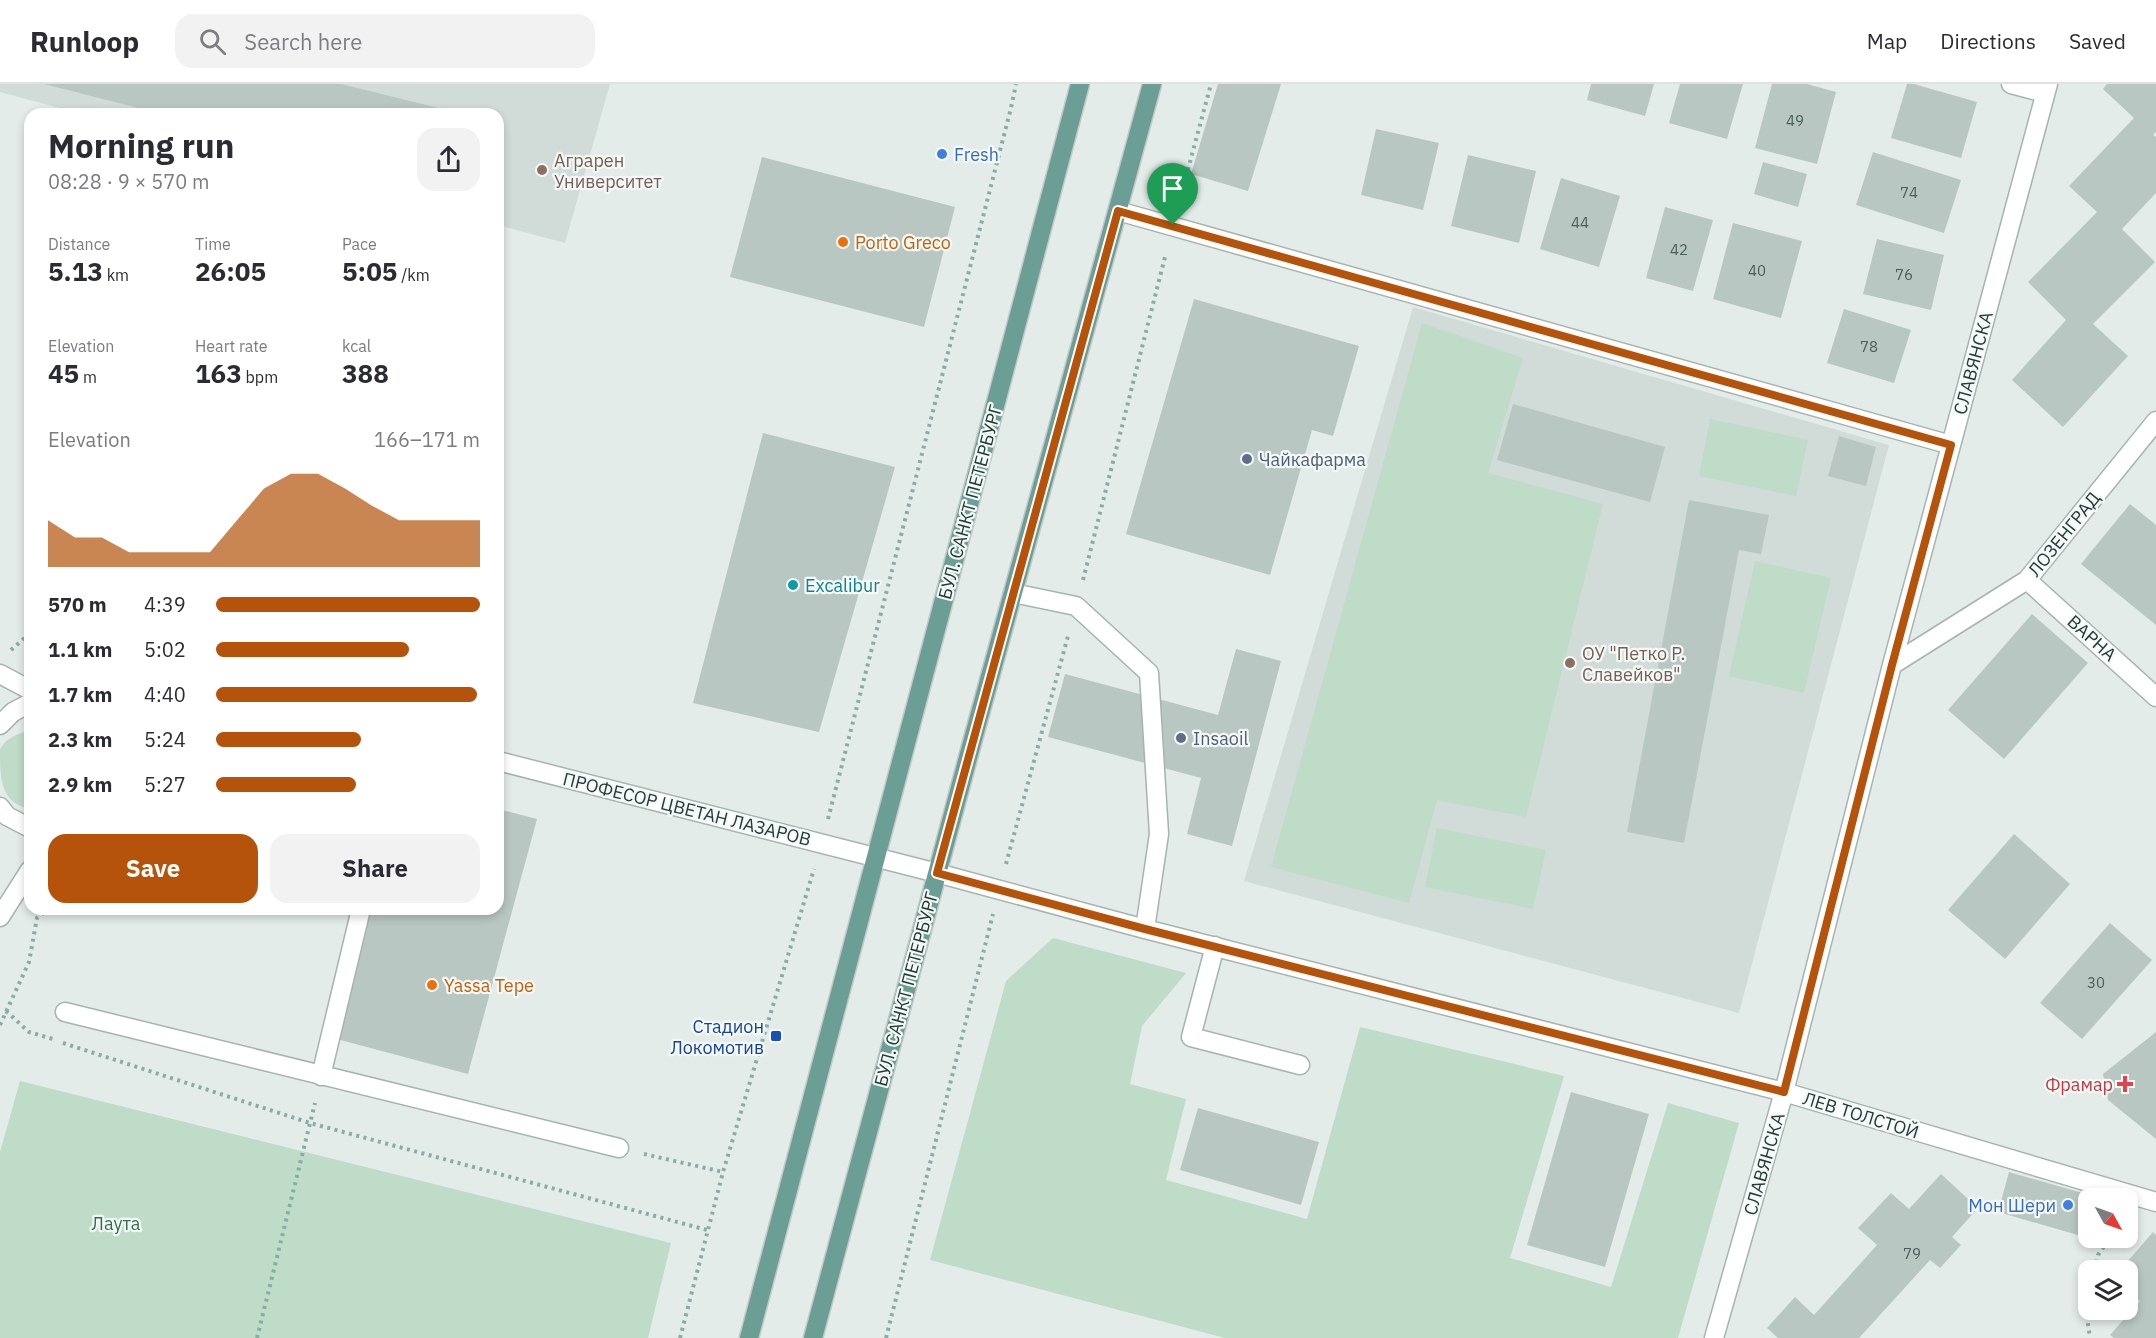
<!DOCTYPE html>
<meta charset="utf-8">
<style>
:root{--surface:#fff;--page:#f2f2f3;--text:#2b2b33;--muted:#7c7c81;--line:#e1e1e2;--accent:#b45309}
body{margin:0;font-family:"IBM Plex Sans",sans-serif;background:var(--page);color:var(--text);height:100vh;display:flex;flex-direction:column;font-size:22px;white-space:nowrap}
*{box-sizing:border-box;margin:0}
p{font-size:20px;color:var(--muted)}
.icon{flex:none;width:33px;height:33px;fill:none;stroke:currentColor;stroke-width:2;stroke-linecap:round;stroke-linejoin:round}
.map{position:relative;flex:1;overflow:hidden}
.side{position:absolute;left:24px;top:24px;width:480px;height:807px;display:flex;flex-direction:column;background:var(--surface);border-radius:18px;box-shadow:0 3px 9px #0003}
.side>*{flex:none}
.needle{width:39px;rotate:130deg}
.buttons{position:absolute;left:2078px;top:1104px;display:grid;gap:12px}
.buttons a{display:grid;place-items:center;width:60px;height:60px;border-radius:12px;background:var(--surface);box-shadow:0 3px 9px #0003;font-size:30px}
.pin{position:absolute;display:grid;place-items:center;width:51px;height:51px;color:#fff;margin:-62px -26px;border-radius:50% 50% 50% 0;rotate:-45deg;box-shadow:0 0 6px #0007}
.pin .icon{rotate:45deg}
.round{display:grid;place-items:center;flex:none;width:63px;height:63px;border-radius:18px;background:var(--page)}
.headline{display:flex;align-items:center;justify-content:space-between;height:102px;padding:0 24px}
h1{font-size:33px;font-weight:700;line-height:45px}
.metrics{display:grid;grid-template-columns:repeat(3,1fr);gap:9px;height:102px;padding:6px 24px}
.metrics div{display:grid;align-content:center}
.metrics b{font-size:26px;font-weight:700}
.metrics small{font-size:16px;font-weight:400}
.metrics p{font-size:16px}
.chart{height:168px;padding:12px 24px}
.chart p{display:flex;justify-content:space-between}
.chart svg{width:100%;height:108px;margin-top:6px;fill:var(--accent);opacity:.7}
.button{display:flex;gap:12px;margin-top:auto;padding:12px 24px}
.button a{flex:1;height:69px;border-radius:18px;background:var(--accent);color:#fff;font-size:24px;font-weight:700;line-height:69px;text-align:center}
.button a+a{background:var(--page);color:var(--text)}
ul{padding:0 24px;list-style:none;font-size:20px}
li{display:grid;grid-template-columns:96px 72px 1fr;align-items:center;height:45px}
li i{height:15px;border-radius:8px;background:var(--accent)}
header{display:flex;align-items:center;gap:36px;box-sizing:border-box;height:84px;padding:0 30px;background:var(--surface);border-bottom:2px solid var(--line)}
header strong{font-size:28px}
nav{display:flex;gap:33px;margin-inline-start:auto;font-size:21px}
.search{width:420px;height:54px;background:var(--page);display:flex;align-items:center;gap:15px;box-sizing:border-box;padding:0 21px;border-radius:18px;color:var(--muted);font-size:22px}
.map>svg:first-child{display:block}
</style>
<header>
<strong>Runloop</strong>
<div class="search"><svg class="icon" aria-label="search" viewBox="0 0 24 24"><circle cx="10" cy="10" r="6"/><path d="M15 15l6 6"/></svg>Search here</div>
<nav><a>Map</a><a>Directions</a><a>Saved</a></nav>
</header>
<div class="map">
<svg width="2156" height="1254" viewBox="0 0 2156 1254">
<rect width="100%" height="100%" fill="#e3ece9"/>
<!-- built -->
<path fill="#d1dcd8" d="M0 0H610L565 159 498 141V30H82L0 8Z
M1413 223 1889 361 1739 929 1244 797Z"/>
<!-- green -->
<path fill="#bedcc8" d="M1422 239 1523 274 1488 389 1603 420 1526 733 1437 716 1409 819 1271 783Z
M1710 335 1808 356 1796 412 1699 392Z
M1755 477 1831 494 1804 609 1729 592Z
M30 646V725C0 719 0 694 0 665 7 653 18 650 30 646Z
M1437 744 1546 766 1533 825 1425 803Z
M1053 854 1186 889 1142 942 1130 1000 1186 1015 1166 1096 1307 1135 1360 943 1564 992 1510 1174 1611 1203 1668 1019 1739 1039 1678 1254H1225L930 1176 1006 897Z
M20 997 671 1159 648 1254H0V1068Z"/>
<!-- building -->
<path fill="#b9c7c2" d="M44 0H341L459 29 162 30Z
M1218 0H1281L1248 107 1191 90Z
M1591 0H1654L1645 32 1587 16Z
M1680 0H1743L1727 55 1669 39Z
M1772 0H1807L1836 8 1817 80 1755 64Z
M1907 0H1914L1977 18 1961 74 1891 54Z
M2107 0H2156V48L2153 51 2156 53V109L2122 145 2155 178 2093 240 2128 272 2063 343 2012 296 2066 236 2028 198 2097 128 2069 102 2134 34 2103 5Z
M1376 45 1439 59 1423 126 1361 111Z
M1873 68 1961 96 1944 149 1856 121Z
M1468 71 1536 87 1519 159 1451 142Z
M762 73 955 123 924 243 730 193Z
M1763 78 1807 90 1798 123 1754 110Z
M1561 94 1620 112 1599 183 1540 165Z
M1665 123 1713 136 1693 207 1646 194Z
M1733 139 1802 157 1781 234 1713 215Z
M1877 155 1944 171 1931 226 1863 210Z
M1194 215 1359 262 1333 352 1312 346 1270 491 1126 450Z
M1844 225 1911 246 1894 299 1827 279Z
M1513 320 1665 363 1650 418 1497 376Z
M763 349 895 383 819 648 693 619Z
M1839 352 1876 363 1866 402 1828 392Z
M1689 416 1769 431 1761 470 1739 466 1684 759 1627 748Z
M2130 420 2156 441V541L2081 480Z
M2032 530 2088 579 2004 675 1948 626Z
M1236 565 1281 577 1232 762 1187 750 1201 694 1048 653 1065 590 1218 631Z
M498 725 537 735 468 990 333 954 368 825H498Z
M2014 750 2070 800 2005 875 1948 826Z
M2110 839 2152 876 2082 955 2040 919Z
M2156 948V1055L2108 1016 2103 990Z
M1571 1008 1649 1030 1605 1183 1527 1161Z
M1198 1024 1319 1058 1301 1121 1180 1086Z
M2009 1088 2093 1112 2092 1114H2088V1128L2081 1152 1998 1128Z
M1941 1090 1978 1124 1952 1153 1961 1161 1940 1184 1930 1176 1859 1254H1778L1767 1244 1795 1213 1814 1231 1877 1161 1858 1144 1891 1109 1909 1125Z
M2153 1148 2156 1151V1254H2114L2110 1251 2140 1217 2127 1206V1186H2120Z"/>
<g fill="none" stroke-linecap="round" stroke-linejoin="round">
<defs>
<path id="minor" d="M2011 0 2045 9
M1118 127 1951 361
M2027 496 2156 613
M1013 509 1076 522 1149 589 1159 750 1145 845
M1892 581 2027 496 2156 337
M0 590 30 606
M0 641 13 628 30 619
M498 677 937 789 1145 845 1784 1008 2156 1118
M0 723 7 732 30 744
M0 833 30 786
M1215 862 1191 953 1300 981
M65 928 619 1064
M321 992 361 825
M1714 1254 1784 1008 1892 581 2048 0"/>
<path id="major" d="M749 1254 1080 0
M813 1254 973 655 1152 0"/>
</defs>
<!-- minor casing -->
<use href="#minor" stroke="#a6b4b0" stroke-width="21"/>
<!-- major casing -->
<use href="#major" stroke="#c2c8c7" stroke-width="21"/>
<!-- path -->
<path stroke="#86aea4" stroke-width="4" stroke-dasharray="3 4.5" stroke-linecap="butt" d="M1180 115 1211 0
M1083 496 1166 169
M11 566 30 549
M828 735 1011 24 1016 0
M1006 780 1068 552
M6 927 29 948 53 955
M0 941 29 878 37 834 49 825
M63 959 310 1039 707 1146
M644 1070 723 1088
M2095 1186 2098 1171 2110 1154
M2088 1217 2086 1227 2090 1254
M257 1254 315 1019
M680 1254 723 1088 814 785
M886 1254 993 830"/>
<!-- minor -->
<use href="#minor" stroke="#fff" stroke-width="18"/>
<!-- major -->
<use href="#major" stroke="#6b9f95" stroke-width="18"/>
</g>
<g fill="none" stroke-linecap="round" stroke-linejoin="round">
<defs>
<path id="route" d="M1118 127 1951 361 1892 581 1784 1008 1145 845 937 789Z"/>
</defs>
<!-- route casing -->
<use href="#route" stroke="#fff" stroke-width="12"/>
<!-- route -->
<use href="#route" stroke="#b45309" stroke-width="8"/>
</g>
<!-- markers -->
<g fill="#3f7fe0" stroke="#f4f9f7" stroke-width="2">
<circle cx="942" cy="70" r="6"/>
<circle cx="2068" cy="1121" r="6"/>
</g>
<g fill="#8d6e63" stroke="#f4f9f7" stroke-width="2">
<circle cx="542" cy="86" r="6"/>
<circle cx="1570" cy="579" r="6"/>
</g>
<g fill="#e8710a" stroke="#f4f9f7" stroke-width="2">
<circle cx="843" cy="158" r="6"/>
<circle cx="432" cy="901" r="6"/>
</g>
<g fill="#5c6f8a" stroke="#f4f9f7" stroke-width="2">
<circle cx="1247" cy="375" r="6"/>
<circle cx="1181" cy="654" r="6"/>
</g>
<circle fill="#0f9aa8" stroke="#f4f9f7" stroke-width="2" cx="793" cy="501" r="6"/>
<rect fill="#1a4fb4" stroke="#f4f9f7" stroke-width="2" x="770" y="946" width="12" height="12" rx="3"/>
<path fill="#e0444e" stroke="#f4f9f7" stroke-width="2" d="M2122 991h6v6h6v6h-6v6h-6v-6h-6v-6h6z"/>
<g text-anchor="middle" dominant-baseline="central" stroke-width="4.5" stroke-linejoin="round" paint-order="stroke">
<!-- number labels -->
<g font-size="15" fill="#495f5a">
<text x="1795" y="36">49</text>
<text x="1909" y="108">74</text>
<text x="1580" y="138">44</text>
<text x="1679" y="165">42</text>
<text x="1757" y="186">40</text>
<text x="1904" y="190">76</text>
<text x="1869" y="262">78</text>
<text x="2096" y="898">30</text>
<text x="1912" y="1169">79</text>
</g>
<!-- shop labels -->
<g font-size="18" fill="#366cbe" stroke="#f4f9f7" text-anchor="start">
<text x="954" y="70">Fresh</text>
<text x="2056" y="1121" text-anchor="end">Мон Шери</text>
</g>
<!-- education labels -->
<g font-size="18" fill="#785e54" stroke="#f4f9f7" text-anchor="start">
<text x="554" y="76">Аграрен<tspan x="554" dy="21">Университет</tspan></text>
<text x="1582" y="569">ОУ "Петко Р.<tspan x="1582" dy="21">Славейков"</tspan></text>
</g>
<!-- food labels -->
<g font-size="18" fill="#c56008" stroke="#f4f9f7" text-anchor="start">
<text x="855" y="158">Porto Greco</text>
<text x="444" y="901">Yassa Tepe</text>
</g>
<!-- street labels -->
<g font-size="18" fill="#243c38" stroke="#f4f9f7">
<text transform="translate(1973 279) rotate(-75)">СЛАВЯНСКА</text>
<text transform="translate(970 418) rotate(-75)">БУЛ. САНКТ ПЕТЕРБУРГ</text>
<text transform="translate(2064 450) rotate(-51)">ЛОЗЕНГРАД</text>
<text transform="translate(2092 554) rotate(42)">ВАРНА</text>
<text transform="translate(687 725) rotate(14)">ПРОФЕСОР ЦВЕТАН ЛАЗАРОВ</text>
<text transform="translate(906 905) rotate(-75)">БУЛ. САНКТ ПЕТЕРБУРГ</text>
<text transform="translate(1861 1031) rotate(17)">ЛЕВ ТОЛСТОЙ</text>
<text transform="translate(1764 1080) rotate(-74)">СЛАВЯНСКА</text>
</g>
<!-- service labels -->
<g font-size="18" fill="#4e5e75" stroke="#f4f9f7" text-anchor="start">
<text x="1259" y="375">Чайкафарма</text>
<text x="1193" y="654">Insaoil</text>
</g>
<!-- culture labels -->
<g font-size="18" fill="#0d838f" stroke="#f4f9f7" text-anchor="start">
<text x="805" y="501">Excalibur</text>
</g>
<!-- transit labels -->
<g font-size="18" fill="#164399" stroke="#f4f9f7" text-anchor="end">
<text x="764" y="942">Стадион<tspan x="764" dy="21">Локомотив</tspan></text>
</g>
<!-- health labels -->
<g font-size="18" fill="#be3a42" stroke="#f4f9f7" text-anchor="end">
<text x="2113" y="1000">Фрамар</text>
</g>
<!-- park labels -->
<g font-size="18" fill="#31714e" stroke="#f4f9f7">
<text x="116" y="1139">Лаута</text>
</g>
</g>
</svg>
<div class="buttons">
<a><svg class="needle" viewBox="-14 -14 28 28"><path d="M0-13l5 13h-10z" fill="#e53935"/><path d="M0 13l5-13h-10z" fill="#7c7c81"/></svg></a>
<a><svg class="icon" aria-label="layers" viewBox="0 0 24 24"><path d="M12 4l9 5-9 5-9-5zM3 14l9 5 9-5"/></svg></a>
</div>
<div class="pin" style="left:1173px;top:141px;background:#1e9e55"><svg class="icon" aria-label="arrive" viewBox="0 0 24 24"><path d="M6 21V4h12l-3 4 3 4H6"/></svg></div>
<section class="side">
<div class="headline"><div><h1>Morning run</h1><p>08:28 · 9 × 570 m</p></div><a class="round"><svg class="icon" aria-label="share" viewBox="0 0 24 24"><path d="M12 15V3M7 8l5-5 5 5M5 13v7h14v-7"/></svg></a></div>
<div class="metrics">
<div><p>Distance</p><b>5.13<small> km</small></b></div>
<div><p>Time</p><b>26:05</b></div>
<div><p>Pace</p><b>5:05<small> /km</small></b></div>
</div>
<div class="metrics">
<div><p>Elevation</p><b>45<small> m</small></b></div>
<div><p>Heart rate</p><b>163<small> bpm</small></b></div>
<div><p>kcal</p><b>388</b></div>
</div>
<div class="chart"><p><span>Elevation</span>166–171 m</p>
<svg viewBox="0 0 160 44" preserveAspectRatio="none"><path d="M0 44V25L10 32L20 32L30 38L40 38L50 38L60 38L70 25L80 12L90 6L100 6L110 12L120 19L130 25L140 25L150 25L160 25V44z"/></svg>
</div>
<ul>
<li><b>570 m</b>4:39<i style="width:100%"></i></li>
<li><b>1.1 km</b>5:02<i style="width:73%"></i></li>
<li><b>1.7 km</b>4:40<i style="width:99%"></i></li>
<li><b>2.3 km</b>5:24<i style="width:55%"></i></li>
<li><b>2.9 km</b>5:27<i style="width:53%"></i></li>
</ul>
<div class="button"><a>Save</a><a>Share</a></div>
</section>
</div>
